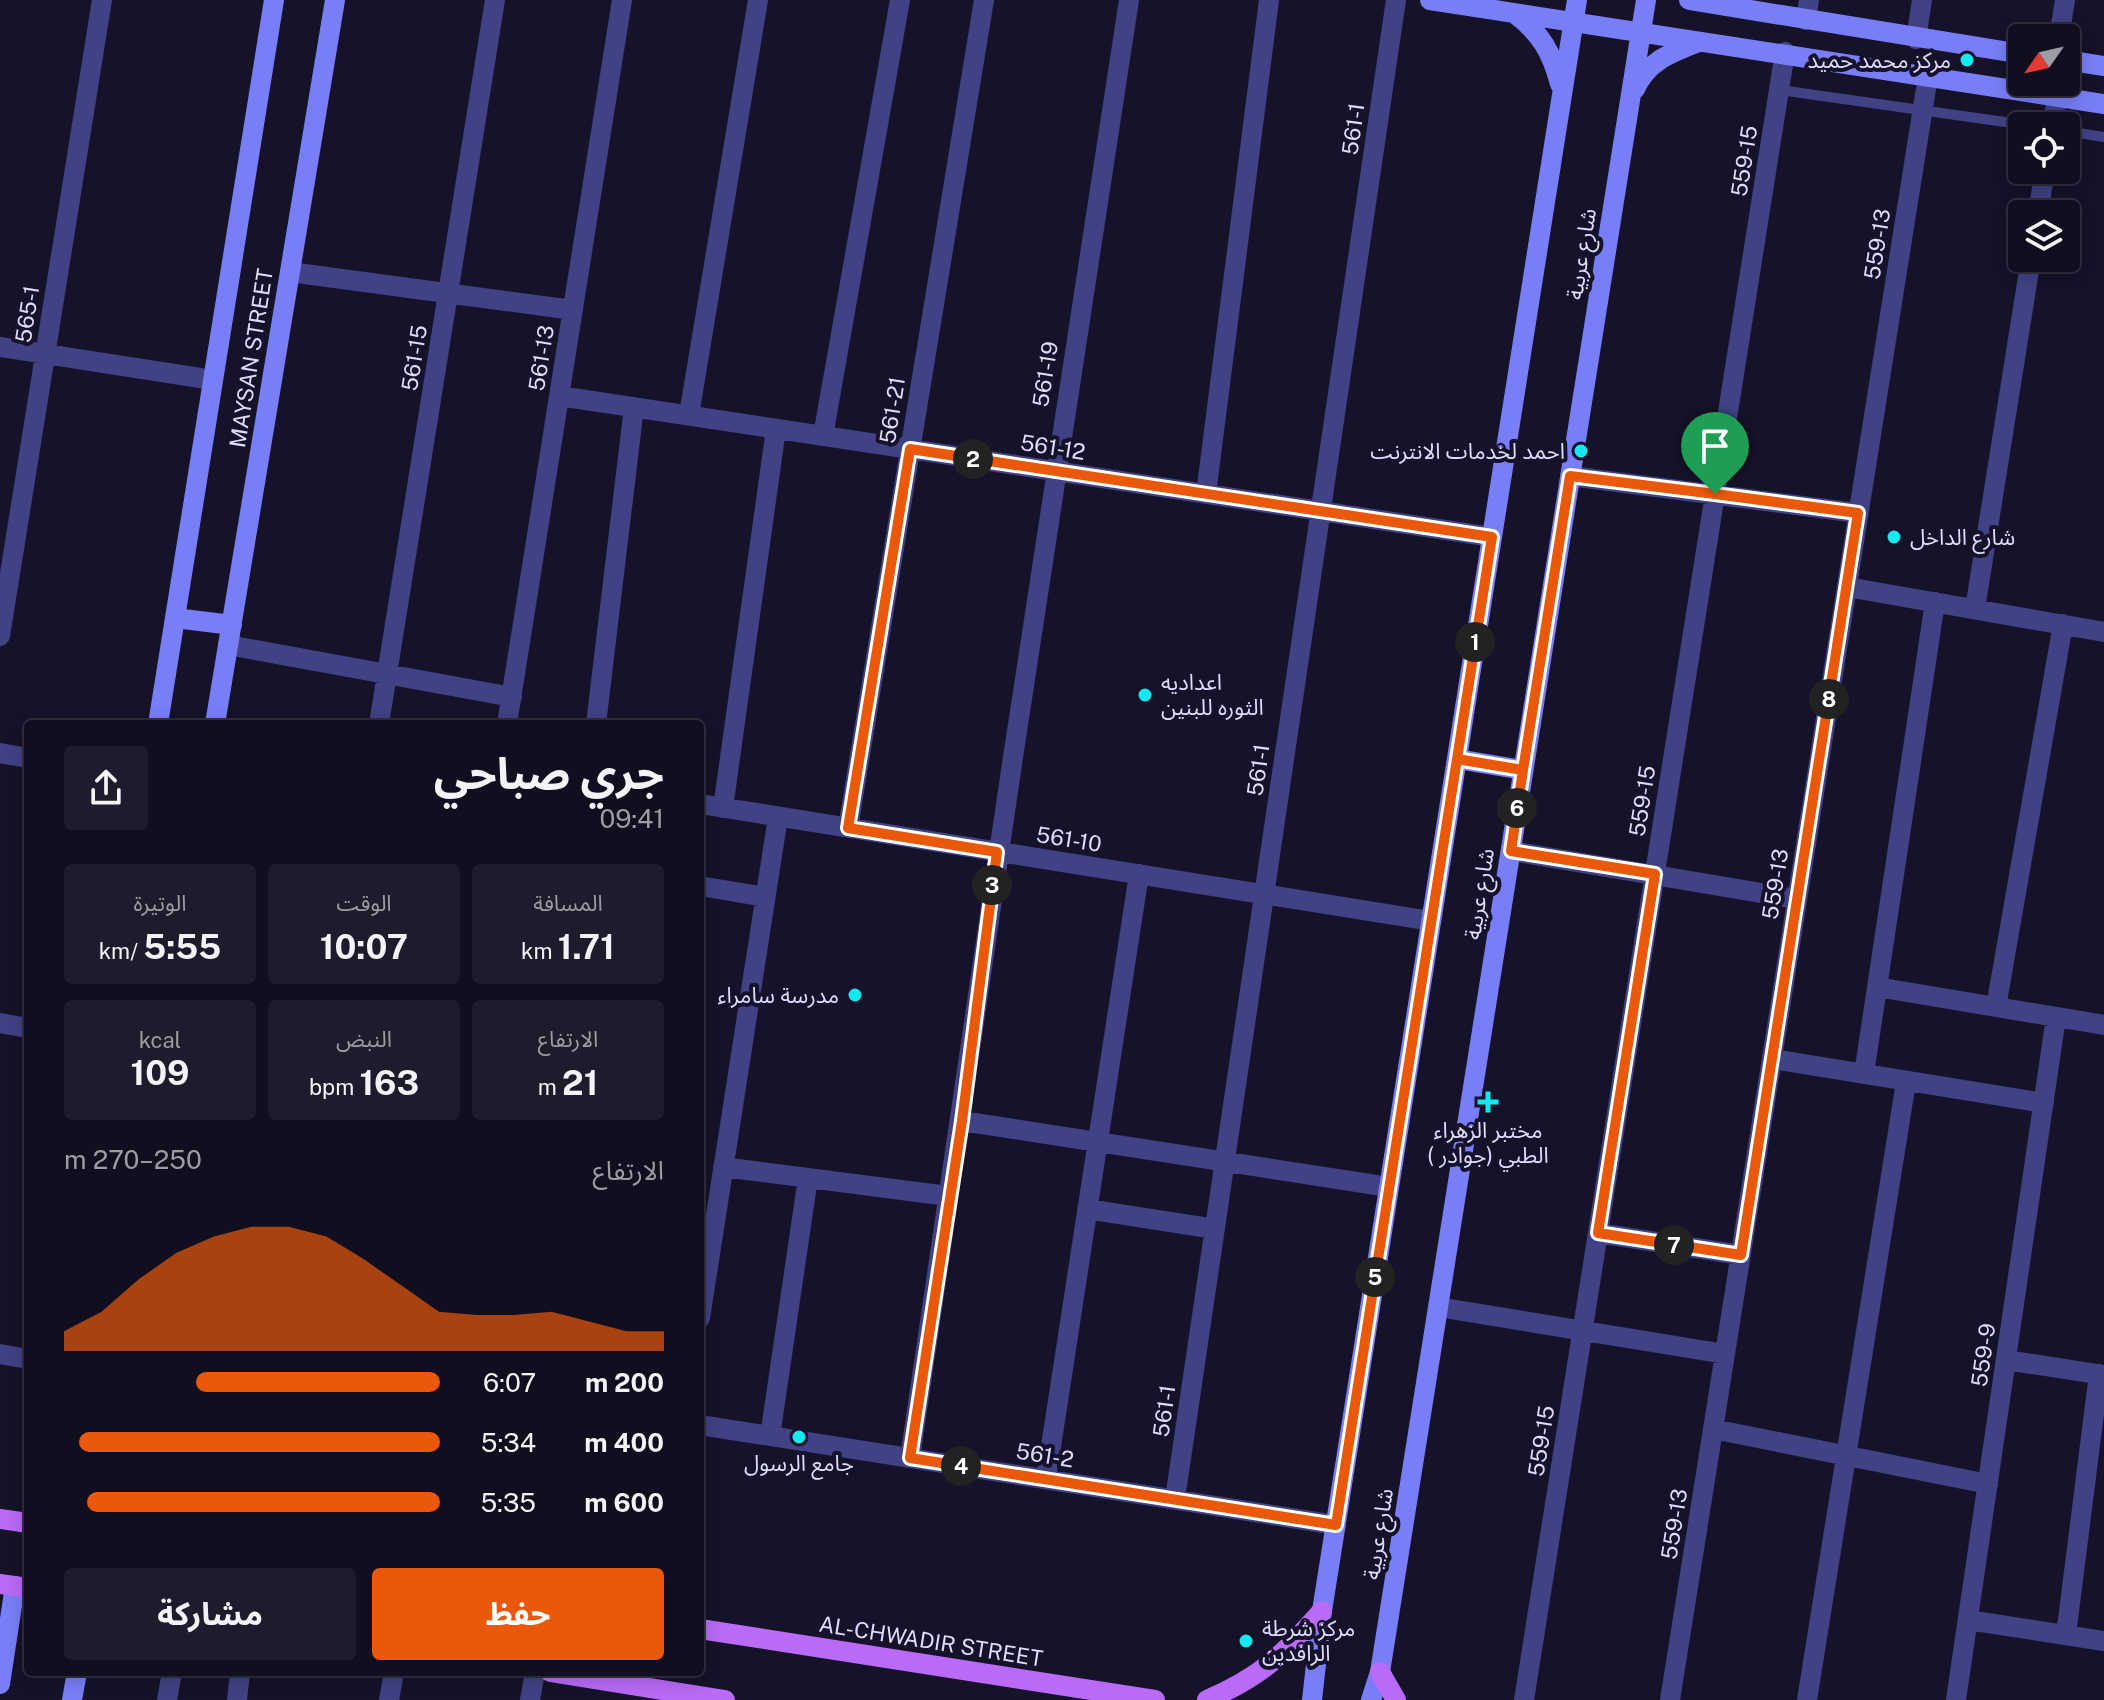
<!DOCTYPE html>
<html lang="ar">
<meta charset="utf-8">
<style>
:root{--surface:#100e1f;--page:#1e1c2c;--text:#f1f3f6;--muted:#9c9ca4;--line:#302e3d;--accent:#ea580c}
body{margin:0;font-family:"Public Sans","Noto Sans Arabic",sans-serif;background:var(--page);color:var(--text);direction:rtl;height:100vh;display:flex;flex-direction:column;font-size:30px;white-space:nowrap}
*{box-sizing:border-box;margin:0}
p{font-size:26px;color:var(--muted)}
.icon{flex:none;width:44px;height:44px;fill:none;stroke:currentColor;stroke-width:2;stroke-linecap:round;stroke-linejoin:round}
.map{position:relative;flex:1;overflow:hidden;direction:ltr}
.side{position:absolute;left:24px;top:720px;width:680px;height:956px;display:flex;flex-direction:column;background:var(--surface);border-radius:8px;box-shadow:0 4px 20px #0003,0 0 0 2px var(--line);direction:rtl}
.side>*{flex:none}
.needle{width:52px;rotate:236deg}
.tools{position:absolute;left:2008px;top:24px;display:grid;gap:16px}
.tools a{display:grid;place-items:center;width:72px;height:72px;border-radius:8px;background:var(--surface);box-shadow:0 4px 20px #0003,0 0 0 2px var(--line);font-size:40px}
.pin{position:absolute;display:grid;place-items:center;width:68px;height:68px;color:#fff;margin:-82px -34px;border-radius:50% 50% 50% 0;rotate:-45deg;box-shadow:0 0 8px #0007}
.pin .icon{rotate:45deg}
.km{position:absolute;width:40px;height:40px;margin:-20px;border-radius:50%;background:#222;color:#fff;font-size:22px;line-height:40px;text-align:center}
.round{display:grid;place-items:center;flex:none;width:84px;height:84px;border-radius:8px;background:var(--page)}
.overview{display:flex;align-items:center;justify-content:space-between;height:136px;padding:0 40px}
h1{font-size:44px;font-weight:700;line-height:60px}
.figures{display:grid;grid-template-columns:repeat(3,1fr);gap:12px;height:136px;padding:8px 40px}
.figures div{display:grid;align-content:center;border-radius:8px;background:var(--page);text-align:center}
.figures b{font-size:34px;font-weight:700}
.figures small{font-size:22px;font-weight:400}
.figures p{font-size:22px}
.chart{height:224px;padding:16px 40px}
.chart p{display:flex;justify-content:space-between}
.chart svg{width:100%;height:144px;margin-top:8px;fill:var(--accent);opacity:.7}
.action{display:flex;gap:16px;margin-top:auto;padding:16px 40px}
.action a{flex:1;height:92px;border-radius:8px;background:var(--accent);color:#fff;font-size:32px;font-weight:700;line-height:92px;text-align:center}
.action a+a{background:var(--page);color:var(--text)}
ul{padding:0 40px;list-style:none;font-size:26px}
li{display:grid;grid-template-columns:128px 96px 1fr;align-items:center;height:60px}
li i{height:20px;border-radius:10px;background:var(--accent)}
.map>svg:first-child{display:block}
</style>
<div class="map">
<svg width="2104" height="1700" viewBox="0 0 2104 1700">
<rect width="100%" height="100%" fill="#151229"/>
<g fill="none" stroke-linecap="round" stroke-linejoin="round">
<!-- lane -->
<path stroke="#404285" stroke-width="10" d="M1780 90 2033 126
M2066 131 2104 137"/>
<!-- street -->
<path stroke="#404285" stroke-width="20" d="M1806 20 1809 0
M2059 38 2065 0
M1916 39 1922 0
M2053 126 2057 97
M2038 214 2045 170
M290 272 573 310
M0 347 213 380
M559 396 1492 537
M689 415 758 0
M823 436 900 0
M1570 476 1858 513
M1206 494 1269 0
M1847 587 2104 632
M1975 609 2031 258
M0 636 102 0
M228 645 512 697
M379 724 495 0
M507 724 622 0
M596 724 634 407
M0 753 28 758
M700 804 1431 921
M723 808 776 429
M848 828 984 0
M1511 851 1797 899
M700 886 765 897
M1877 987 2104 1025
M1996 1007 2063 624
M0 1023 28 1028
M1772 1059 2044 1103
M1864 1074 1935 602
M962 1121 1389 1187
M723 1167 948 1196
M1087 1209 1215 1229
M1598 1233 1741 1255
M1438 1307 1725 1354
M700 1318 778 817
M0 1354 28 1359
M2006 1360 2104 1375
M700 1425 1336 1525
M1713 1429 1988 1484
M770 1436 808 1178
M910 1458C981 972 1052 485 1129 0
M1046 1479 1139 874
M1175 1499 1396 0
M1968 1620 2104 1641
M2066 1635 2099 1374
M167 1700 172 1672
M237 1700 240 1672
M389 1700 394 1672
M530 1700 535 1672
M1524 1700 1785 52
M1670 1700 1928 76
M1807 1700 1906 1082
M1956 1700 2056 1017"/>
<!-- secondary -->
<path stroke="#797ef7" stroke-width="20" d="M1430 0 2104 104
M1689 0 2022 54
M1514 13C1541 33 1552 53 1560 84
M2066 60 2104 66
M1635 89C1647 61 1671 53 1699 42
M175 618 232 625
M158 724 274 0
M215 724 335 0
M1457 759 1523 770
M0 1684 15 1586
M72 1700 77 1672
M1312 1700 1322 1611 1577 0
M1371 1700 1380 1672 1646 0"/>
<!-- primary -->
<path stroke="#b96af6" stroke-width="20" d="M0 1519 28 1523
M0 1584 28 1588
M700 1629 1155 1700
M550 1672 725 1700
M1380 1672 1396 1700
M1207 1700C1262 1676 1283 1655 1322 1611"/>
</g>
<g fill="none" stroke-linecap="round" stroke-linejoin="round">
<defs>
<path id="route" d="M1715 494 1570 476 1523 770 1457 759 1492 537 910 449 848 828 997 852 962 1121 910 1458 1336 1525 1457 759 1523 770 1511 851 1655 874 1598 1233 1741 1255 1858 513 1715 494"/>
</defs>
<!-- route casing -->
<use href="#route" stroke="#fff" stroke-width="16"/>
<!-- route -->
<use href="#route" stroke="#ea580c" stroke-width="10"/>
</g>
<!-- markers -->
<g fill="#14e9f1" stroke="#151229" stroke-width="3">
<circle cx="1967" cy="60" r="8"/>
<circle cx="1581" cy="451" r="8"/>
<circle cx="1894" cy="537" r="8"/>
<circle cx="1145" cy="695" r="8"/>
<circle cx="855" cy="995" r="8"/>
<path d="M1484 1090h8v8h8v8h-8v8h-8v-8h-8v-8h8z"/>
<circle cx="799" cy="1437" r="8"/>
<circle cx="1246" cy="1641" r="8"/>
</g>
<g text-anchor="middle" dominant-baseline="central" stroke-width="8" stroke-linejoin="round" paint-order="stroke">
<!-- poi labels -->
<g font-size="22" fill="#dedcfd" stroke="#151229" text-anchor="end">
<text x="1951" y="60">مركز محمد حميد</text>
<text x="1565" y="451">احمد لخدمات الانترنت</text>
<text x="1910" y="537" text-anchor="start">شارع الداخل</text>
<text x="1161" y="682" text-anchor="start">اعداديه<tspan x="1161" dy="25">الثوره للبنين</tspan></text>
<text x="839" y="995">مدرسة سامراء</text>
<text x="1488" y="1130" text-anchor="middle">مختبر الزهراء<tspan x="1488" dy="25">الطبي (جوادر )</tspan></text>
<text x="799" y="1463" text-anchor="middle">جامع الرسول</text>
<text x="1262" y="1628" text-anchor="start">مركز شرطة<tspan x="1262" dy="25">الرافدين</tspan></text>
</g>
<!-- street labels -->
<g font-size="22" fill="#dedcfd" stroke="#151229">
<text transform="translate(1353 129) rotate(-82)">561-1</text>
<text transform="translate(1744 161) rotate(-81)">559-15</text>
<text transform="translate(1877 244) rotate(-81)">559-13</text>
<text transform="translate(1581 254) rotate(-81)">شارع عربية</text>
<text transform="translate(27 314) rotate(-81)">565-1</text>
<text transform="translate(251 358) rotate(-81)">MAYSAN STREET</text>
<text transform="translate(414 358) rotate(-81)">561-15</text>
<text transform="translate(541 358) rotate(-81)">561-13</text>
<text transform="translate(1045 374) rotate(-81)">561-19</text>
<text transform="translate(892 410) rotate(-81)">561-21</text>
<text transform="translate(1053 447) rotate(9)">561-12</text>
<text transform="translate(1258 770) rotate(-82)">561-1</text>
<text transform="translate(1642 801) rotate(-81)">559-15</text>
<text transform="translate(1069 839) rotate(9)">561-10</text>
<text transform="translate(1775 884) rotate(-81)">559-13</text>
<text transform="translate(1479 894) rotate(-81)">شارع عربية</text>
<text transform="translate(1983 1355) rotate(-82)">559-9</text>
<text transform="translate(1164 1411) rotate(-82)">561-1</text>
<text transform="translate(1541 1441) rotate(-81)">559-15</text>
<text transform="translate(1045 1455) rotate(9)">561-2</text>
<text transform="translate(1674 1524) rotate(-81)">559-13</text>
<text transform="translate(1378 1534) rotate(-81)">شارع عربية</text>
<text transform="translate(931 1641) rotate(9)">AL-CHWADIR STREET</text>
</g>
</g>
</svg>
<div class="tools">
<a><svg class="needle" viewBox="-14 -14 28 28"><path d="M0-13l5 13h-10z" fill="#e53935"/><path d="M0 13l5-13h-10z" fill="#9c9ca4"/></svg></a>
<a><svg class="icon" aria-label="locate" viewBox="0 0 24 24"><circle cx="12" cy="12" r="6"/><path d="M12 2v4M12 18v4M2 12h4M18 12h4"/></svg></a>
<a><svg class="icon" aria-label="layers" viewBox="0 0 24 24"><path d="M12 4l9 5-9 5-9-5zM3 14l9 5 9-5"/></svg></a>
</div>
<div class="pin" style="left:1715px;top:494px;background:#1e9e55"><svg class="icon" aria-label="arrive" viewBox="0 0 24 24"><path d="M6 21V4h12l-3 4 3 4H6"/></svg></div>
<b class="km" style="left:1475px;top:642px">1</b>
<b class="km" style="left:973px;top:459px">2</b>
<b class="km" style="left:992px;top:885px">3</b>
<b class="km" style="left:961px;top:1466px">4</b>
<b class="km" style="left:1375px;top:1277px">5</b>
<b class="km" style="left:1517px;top:808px">6</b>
<b class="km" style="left:1674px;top:1245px">7</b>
<b class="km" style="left:1829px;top:699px">8</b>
<section class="side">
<div class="overview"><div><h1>جري صباحي</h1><p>09:41</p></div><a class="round"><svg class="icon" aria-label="share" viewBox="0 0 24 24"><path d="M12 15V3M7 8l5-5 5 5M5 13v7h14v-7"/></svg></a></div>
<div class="figures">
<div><p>المسافة</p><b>1.71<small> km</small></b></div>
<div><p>الوقت</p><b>10:07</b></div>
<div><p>الوتيرة</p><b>5:55<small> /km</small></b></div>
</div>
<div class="figures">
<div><p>الارتفاع</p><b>21<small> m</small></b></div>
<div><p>النبض</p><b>163<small> bpm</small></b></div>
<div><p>kcal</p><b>109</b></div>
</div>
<div class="chart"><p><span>الارتفاع</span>250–270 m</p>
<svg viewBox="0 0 160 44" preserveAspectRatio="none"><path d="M0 44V38L10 32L20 22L30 14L40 9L50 6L60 6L70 9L80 16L90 24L100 32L110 33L120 33L130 32L140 35L150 38L160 38V44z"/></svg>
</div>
<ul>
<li><b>200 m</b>6:07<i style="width:65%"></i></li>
<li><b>400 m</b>5:34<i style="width:96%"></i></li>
<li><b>600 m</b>5:35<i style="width:94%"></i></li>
</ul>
<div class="action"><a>حفظ</a><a>مشاركة</a></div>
</section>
</div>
